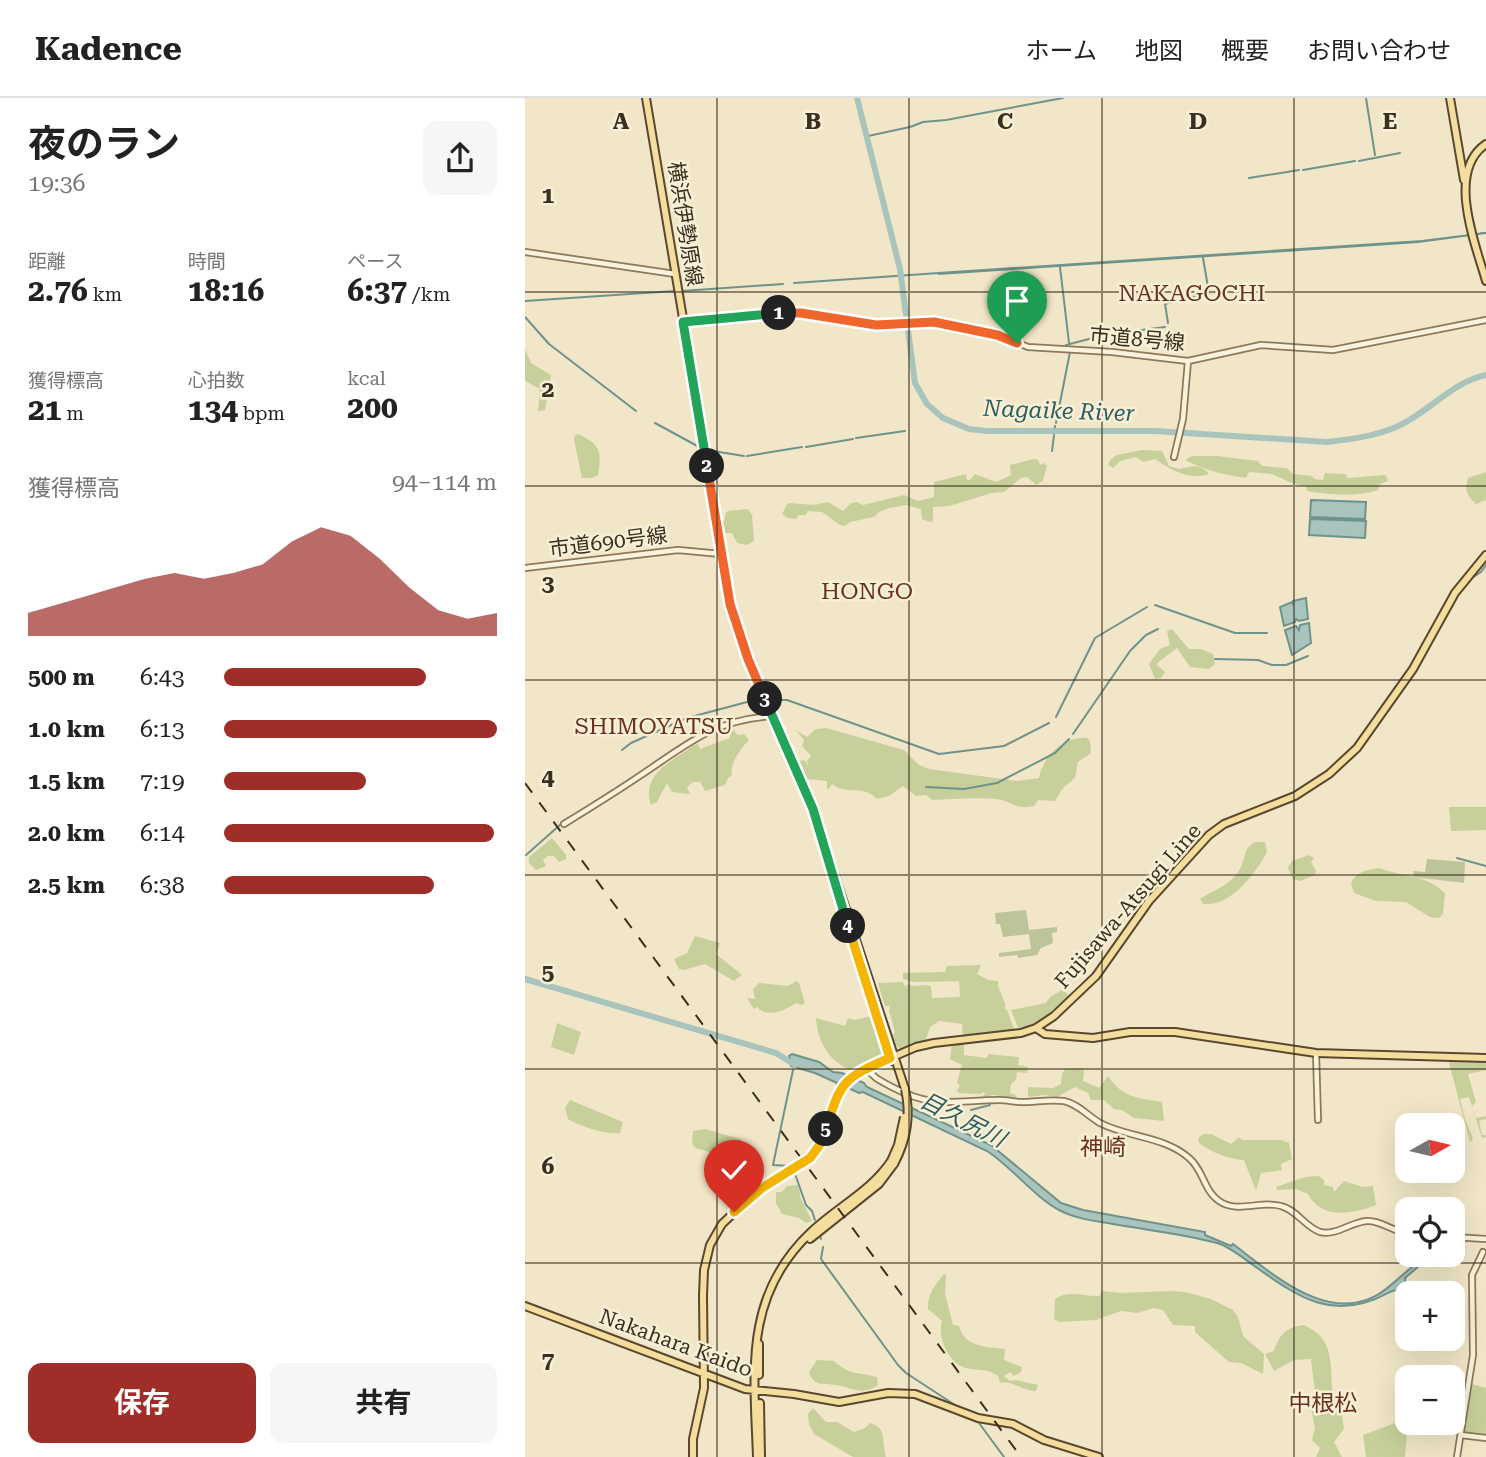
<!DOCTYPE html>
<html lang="ja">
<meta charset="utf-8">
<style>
:root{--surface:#fff;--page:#f6f6f6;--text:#222;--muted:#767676;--line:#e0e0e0;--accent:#9f2d28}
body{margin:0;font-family:"Roboto Serif","Noto Sans JP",serif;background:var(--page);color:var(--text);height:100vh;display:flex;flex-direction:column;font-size:26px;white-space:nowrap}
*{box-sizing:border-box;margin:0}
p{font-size:23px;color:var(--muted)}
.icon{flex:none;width:38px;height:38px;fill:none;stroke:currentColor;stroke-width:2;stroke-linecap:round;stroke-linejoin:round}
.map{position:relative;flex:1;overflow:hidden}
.sheet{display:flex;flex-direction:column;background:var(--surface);width:525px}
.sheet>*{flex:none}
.needle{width:46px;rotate:82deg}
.tools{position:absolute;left:870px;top:1015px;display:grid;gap:14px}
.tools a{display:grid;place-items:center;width:70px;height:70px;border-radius:14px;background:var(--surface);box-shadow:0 7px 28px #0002;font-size:35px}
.pin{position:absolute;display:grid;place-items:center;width:60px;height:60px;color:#fff;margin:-72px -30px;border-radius:50% 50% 50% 0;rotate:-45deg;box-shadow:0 0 7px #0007}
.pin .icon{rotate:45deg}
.km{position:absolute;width:35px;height:35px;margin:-18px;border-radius:50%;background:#222;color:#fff;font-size:19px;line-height:35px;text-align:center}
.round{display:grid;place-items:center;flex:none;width:74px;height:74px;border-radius:14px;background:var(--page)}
.headline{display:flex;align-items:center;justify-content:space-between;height:119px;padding:0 28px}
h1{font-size:38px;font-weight:700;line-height:52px}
.figures{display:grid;grid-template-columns:repeat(3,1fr);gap:10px;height:119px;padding:7px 28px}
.figures div{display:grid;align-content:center}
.figures b{font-size:30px;font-weight:700}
.figures small{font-size:19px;font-weight:400}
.figures p{font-size:19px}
.chart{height:196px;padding:14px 28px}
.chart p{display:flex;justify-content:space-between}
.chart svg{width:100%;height:126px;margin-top:7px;fill:var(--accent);opacity:.7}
.primary-button{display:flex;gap:14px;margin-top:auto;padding:14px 28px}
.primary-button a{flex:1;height:80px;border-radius:14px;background:var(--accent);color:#fff;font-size:28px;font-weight:700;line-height:80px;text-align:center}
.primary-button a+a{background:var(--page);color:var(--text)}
ul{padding:0 28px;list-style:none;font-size:23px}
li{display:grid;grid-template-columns:112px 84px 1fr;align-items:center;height:52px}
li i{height:18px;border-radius:9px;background:var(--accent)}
header{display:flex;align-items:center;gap:42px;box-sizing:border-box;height:98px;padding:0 35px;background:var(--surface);border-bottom:2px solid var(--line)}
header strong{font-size:33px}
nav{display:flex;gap:38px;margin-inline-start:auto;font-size:24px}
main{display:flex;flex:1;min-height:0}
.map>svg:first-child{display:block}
</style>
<header>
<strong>Kadence</strong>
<nav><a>ホーム</a><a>地図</a><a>概要</a><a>お問い合わせ</a></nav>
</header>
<main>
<section class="sheet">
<div class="headline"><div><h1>夜のラン</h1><p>19:36</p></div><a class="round"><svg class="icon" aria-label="share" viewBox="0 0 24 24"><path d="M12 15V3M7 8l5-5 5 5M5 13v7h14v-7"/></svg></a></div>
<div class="figures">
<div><p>距離</p><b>2.76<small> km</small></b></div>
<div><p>時間</p><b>18:16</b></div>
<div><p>ペース</p><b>6:37<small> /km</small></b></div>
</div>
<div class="figures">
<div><p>獲得標高</p><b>21<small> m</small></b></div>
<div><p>心拍数</p><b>134<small> bpm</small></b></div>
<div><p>kcal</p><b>200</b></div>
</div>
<div class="chart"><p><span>獲得標高</span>94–114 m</p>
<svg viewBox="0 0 160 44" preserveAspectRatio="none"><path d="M0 44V36L10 33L20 30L30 27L40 24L50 22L60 24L70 22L80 19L90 11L100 6L110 9L120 17L130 27L140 35L150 38L160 36V44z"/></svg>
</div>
<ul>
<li><b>500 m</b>6:43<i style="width:74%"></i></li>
<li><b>1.0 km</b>6:13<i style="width:100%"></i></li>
<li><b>1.5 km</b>7:19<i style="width:52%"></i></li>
<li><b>2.0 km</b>6:14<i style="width:99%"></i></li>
<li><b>2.5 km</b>6:38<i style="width:77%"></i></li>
</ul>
<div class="primary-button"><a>保存</a><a>共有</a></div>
</section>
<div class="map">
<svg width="961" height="1359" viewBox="0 0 961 1359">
<rect width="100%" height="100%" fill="#f1e6c7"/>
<!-- green -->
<path fill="#c7d09a" d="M0 251 6 265 26 277 20 312 13 313 15 291 0 283Z
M53 336C75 346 77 353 73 377L67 380H57L49 342 50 337Z
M617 352 637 353 644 368 654 371C665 369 675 364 684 376 664 383 646 372 630 361L618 364 611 359 595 363 588 370 583 367 585 362 592 357Z
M667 358H692L733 363 737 368 762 370 768 376 787 378 790 381 798 382 800 375 820 376 823 380 861 377 863 383 855 386 853 392C832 399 805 397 782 393L781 388 769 386 747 376 724 374 721 380C699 377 679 372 660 362Z
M509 361 513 362 515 367 519 365 522 368 518 383 511 387 502 379 496 380 479 394 467 395 424 408 408 409V423L405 424 397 421 396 411 381 407 364 410 354 414 349 419 325 424 320 428 315 427 297 414 283 413 281 417H274L271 421 263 420 257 416 262 406 265 405 288 407 303 404 318 413 326 405 332 404 338 407 379 397 393 403 409 399V384L441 376 442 382H445L450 376 471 384 486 377 485 367Z
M961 374V402L951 406C942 397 939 393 943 380Z
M223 411 227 417 229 443 222 447 212 445 207 435H198L196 423H199L201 415 203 413Z
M647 531 664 551H676L688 556 690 566 684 571 665 569 652 550 631 566 640 574 636 580 630 581 624 566 635 551 645 547 642 533Z
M205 629 213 637 219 636 224 642C217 649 204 666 207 677L203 680 200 687 180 693 175 684H168L162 689 165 696 147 694 142 685 132 704 126 707C115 676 149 662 169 647L173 646 175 651 205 640Z
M301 630 379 652 394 667 404 671 492 683 514 680C518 658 539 638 562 640L565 643 566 655 553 664 550 680 538 690 530 703 513 702 509 708C488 712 488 703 471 701 450 699 428 701 407 702L401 697 391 698 378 688 364 698 352 701C338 686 322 698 307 686L304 691H302V683L281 681 273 664 279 662 283 667 282 663 286 658 277 648 279 642 271 632 282 639 291 631Z
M924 709H961V732L926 733Z
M27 740 41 757V761L34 764 29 758H23L18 762 21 768 11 772 4 765V759Z
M731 744H740L742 754C730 776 706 809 678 806L675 801C689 792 706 787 715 771 721 760 718 749 731 744Z
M784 757 789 760 786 764 791 773 790 777 775 783 768 781 763 770 767 763Z
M854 770C881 780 897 775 920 795L918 816 914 820 905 819 881 804 851 803 829 795 826 785C832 773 842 772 854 770Z
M170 838 195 845 191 856 217 877 209 883 180 866 159 872 154 871 149 861 162 855Z
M456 867 452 876 463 882 473 883V888L481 908 479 910 482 912 490 933 438 938 437 926 414 923 405 929 401 941 384 950 375 951 370 946 368 936 370 934 364 913 365 908H360L353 885 378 884 380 889 383 886 388 888 403 887 406 889 407 900 435 899 434 883H443L389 884 378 881V875L420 874 422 868Z
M271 883 274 885 280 905 276 907 272 905C259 912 243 921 232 909L229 911 222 900 230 901 228 891 234 885 263 888Z
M537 892 545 898 515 924 494 932 486 912 521 905 525 899Z
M347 918 360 955 359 958 327 973C304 963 293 945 291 920L320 928 323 920 329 922Z
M32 925 56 934 49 957 26 949Z
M439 944V957L462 960 463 956 494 959 493 967 503 969 502 975 492 974 491 982 486 986 485 996H489L493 1001 469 997 457 999 460 996 459 994 455 996 434 995 432 992 435 988 432 984 437 967 425 961 427 945Z
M926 962 961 963V972L943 976 951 1004 947 1008 951 1020 961 1018V1021L954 1023 957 1037H961V1039L957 1040 944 999 935 1001 940 1021 948 1041 945 1044 924 965Z
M557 970 559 973 558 983 574 990 583 978C598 1000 612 1000 637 1004L639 1023 609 1020 597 1012 589 1011 579 1002H566L563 995 550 989 532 999 519 997 503 999V989L528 990 536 986 537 976 540 971Z
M45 1002 98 1024 95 1035C80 1037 55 1028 43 1021L40 1010Z
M180 1031 215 1041 219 1045 223 1059 219 1063 170 1050 167 1045 168 1033Z
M679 1036H686L706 1046 714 1039 717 1042H756L764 1045 767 1061 756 1066 757 1072 736 1075 731 1093 719 1062C704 1061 687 1055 674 1045L673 1040Z
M794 1078 799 1082V1087L808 1089 809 1094 819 1083 837 1089 848 1088 851 1107C828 1116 796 1122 783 1096L771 1091 752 1092 751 1089 780 1079Z
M273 1087 276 1101 287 1123 281 1125 274 1120 257 1116 251 1105V1094H257L262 1088Z
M421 1176 420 1196 428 1227 434 1228C439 1249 462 1249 480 1251L479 1262 497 1269 496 1274 489 1278 485 1274 479 1278 485 1283 491 1282 513 1287 511 1293C498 1293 487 1282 475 1285L473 1278C462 1270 453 1273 441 1270 423 1265 412 1239 417 1223L403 1211C402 1197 410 1187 418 1177Z
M576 1193 596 1195 646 1193 660 1194 686 1201 708 1212 713 1219 718 1238 739 1256 738 1276 716 1265 704 1264 670 1234V1228L648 1227 638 1212 629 1210 612 1215 596 1213 571 1222 534 1224 529 1221 530 1201C544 1191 559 1199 575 1198Z
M779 1227C812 1242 804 1268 808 1299L815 1305 819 1331 809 1344 817 1359H791L795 1350 787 1342 790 1330 785 1305 790 1294 786 1261 769 1262 749 1273 740 1256 749 1253C754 1237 761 1229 779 1227Z
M292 1262 309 1263C324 1277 333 1274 352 1279L353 1287C335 1299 328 1289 311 1287 299 1285 288 1289 284 1274Z
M946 1286 961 1290V1338L939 1335Z
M288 1310 301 1324H312L329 1334 340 1330 345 1325C362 1329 357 1345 361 1359H328L289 1336 284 1326 283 1316Z
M878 1322 882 1336 880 1359H841L838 1337Z"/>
<!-- cemetery -->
<path fill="#bdc499" d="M902 761 940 764 939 785 889 779 888 773 900 774Z
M501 812 504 832 532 829V834L527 835 528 845 516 850 512 857 493 860 492 857 474 859V855L506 851 504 836 478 839 475 826H471L470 815Z"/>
<!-- water -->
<path fill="#a8c4bd" stroke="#6e938c" stroke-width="2" d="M961 135 893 144 414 176V175L897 143Z
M786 402 841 404 840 421 785 419Z
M785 421 841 423 840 440 784 437Z
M781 500 783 521 774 523 771 521 770 524 759 528 755 509 767 504 768 507V503Z
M784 525 786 545 767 557 760 532 771 528 774 532 775 527Z
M267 956 294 964 308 974 317 975 339 985 342 989 466 1047 536 1105 558 1112 680 1134V1137L706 1148 708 1146C749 1177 808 1232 861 1191 881 1176 893 1157 919 1157L894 1168 880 1180 881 1187C875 1193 870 1191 863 1195 808 1225 773 1199 728 1167 717 1159 705 1149 692 1145 660 1136 622 1132 588 1126 571 1123 552 1121 536 1113 510 1100 488 1070 462 1053L338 994 334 995 290 975 266 968 264 958Z"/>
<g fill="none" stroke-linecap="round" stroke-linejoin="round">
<!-- stream -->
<path stroke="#6e938c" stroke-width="2" d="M841 0 850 57
M343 38 385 29 398 24 421 22 538 0
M834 63 875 55
M778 72 830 63
M724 80 774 72
M535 169 544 245
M269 185 414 175
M157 193 258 186
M0 203 150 193
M0 219 24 246 111 313
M643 225 640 206 684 195 678 160
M382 229C400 230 415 228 433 231
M456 236 479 242
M586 236 640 229
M541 247 583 236
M130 325 176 350
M531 325 545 254
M529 335 530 328
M331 340 380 333
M281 349 328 341
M182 352 219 358
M527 353 529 337
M222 358 277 349
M947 480 956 474 961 467
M630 507 710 535H742
M690 561 733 562 747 567H761L783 558
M250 602H262L414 656 479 648 524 625
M228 603H233
M531 619 570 540 622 509
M548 636 605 553 621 537 633 531
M97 652 106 645 162 620 222 604
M401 689 439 691 472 685 530 655 544 641
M1 757 36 726
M932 760 961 768
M446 1012 465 1007
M438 1027 454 1026
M265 1068 248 1067 268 972
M269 1073 281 1107 287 1113 290 1122
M295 1138 296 1141
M298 1149 296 1161 373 1267 381 1275 433 1309
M454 1325 479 1359"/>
<!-- river -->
<path stroke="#a8c4bd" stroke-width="6" d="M332 0 375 171 390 285 402 306 418 320 444 331 462 333H630L802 344C829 341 862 337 886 321 911 306 932 283 961 277
M0 881 251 955 270 967"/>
<defs>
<path id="minor" d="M0 154 150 176
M158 224 262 214 351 227 409 224 473 237 503 249 587 254 663 263 736 247 808 252 961 222
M649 359 658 321 663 263
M0 470 153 452 196 456
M39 726C65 710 91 694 116 677 163 646 188 622 247 618
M791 955 793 1022
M342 970C348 980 356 983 367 989 410 1012 430 1002 475 1002 482 1002 489 1004 496 1004 511 1004 524 1001 539 1003 553 1006 563 1018 575 1025 604 1040 639 1038 664 1060 678 1071 679 1093 694 1103 713 1116 735 1102 756 1108 772 1112 780 1129 795 1134 811 1138 826 1124 842 1123 856 1122 868 1134 882 1135
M928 1139 961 1141
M936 1337 961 1340
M932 1359 948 1257 947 1177 958 1154"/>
<path id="major" d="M121 0 206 506 228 576 288 711 380 991
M925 0 939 82
M961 46C921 73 950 145 961 183
M352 920 366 963
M511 930 520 936 568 940 605 934H650L791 955 961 960
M285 1141 354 1086 369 1066
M0 1208 220 1291 269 1296 314 1304 363 1295 390 1296 453 1320 488 1326 519 1342 574 1359
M234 1277V1246
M235 1305 236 1359
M168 1359V1341L179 1290 178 1198 179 1172 185 1147 197 1126 215 1109 237 1090 289 1055 300 1033 316 988 333 974 391 949 409 945 496 935 511 930 529 918 571 878 624 803 684 737 699 726 770 698 804 676 832 650 888 571 930 495 961 457
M232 1359C229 1274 218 1198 286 1134 312 1109 345 1094 366 1063"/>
</defs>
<!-- minor casing -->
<use href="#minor" stroke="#8d785b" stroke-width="8"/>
<!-- major casing -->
<use href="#major" stroke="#5b462f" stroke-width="10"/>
<!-- minor -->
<use href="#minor" stroke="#faf3db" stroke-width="4.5"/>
<!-- major -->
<use href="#major" stroke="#f4de9e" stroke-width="6"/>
<!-- rail -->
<path stroke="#3d2f1f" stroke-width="2" stroke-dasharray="12 12" stroke-linecap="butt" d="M0 685 496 1359"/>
<defs>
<path id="major-bridge" d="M366 1063 373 1047 379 1019
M369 1066C382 1042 386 1017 380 991"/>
</defs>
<!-- major-bridge casing -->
<use href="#major-bridge" stroke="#5b462f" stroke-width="10" stroke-linecap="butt"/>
<!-- major-bridge -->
<use href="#major-bridge" stroke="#f4de9e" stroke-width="6"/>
</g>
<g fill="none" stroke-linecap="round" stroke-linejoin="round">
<defs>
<path id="split-1" d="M254 215H276L351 227 409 224 472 237 492 245"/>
<path id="split-2" d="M182 368 158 224 254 215"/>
<path id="split-3" d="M182 368 205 506 223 561 240 601"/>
<path id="split-4" d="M240 601 288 711 323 828"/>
<path id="split-5" d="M301 1031C316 982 319 980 365 960L323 828"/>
<path id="split-6" d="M209 1114 237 1090 285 1060 294 1048 301 1031"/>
</defs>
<!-- split-1 casing -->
<use href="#split-1" stroke="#fff" stroke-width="14"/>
<!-- split-2 casing -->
<use href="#split-2" stroke="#fff" stroke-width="14"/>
<!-- split-3 casing -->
<use href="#split-3" stroke="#fff" stroke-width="14"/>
<!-- split-4 casing -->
<use href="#split-4" stroke="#fff" stroke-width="14"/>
<!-- split-5 casing -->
<use href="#split-5" stroke="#fff" stroke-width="14"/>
<!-- split-6 casing -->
<use href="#split-6" stroke="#fff" stroke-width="14"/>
<!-- split-1 -->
<use href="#split-1" stroke="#f0652b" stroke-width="9"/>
<!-- split-2 -->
<use href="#split-2" stroke="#22a559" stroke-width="9"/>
<!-- split-3 -->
<use href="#split-3" stroke="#f0652b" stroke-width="9"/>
<!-- split-4 -->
<use href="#split-4" stroke="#22a559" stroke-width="9"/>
<!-- split-5 -->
<use href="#split-5" stroke="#f5b400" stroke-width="9"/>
<!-- split-6 -->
<use href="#split-6" stroke="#f5b400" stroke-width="9"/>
</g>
<!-- grid -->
<path fill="none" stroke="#3d2f1f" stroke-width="2" stroke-opacity="0.55" d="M192 0V1359M384 0V1359M577 0V1359M769 0V1359M0 194H961M0 388H961M0 582H961M0 777H961M0 971H961M0 1165H961"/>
<g text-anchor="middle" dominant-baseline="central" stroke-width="5" stroke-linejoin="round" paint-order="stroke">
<!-- street labels -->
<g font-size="21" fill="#3d2f1f" stroke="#f7f0d7">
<text transform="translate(160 126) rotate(81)">横浜伊勢原線</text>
<text transform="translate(612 241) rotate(5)">市道8号線</text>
<text transform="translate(83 444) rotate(-7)">市道690号線</text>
<text transform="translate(603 808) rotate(-49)">Fujisawa-Atsugi Line</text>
<text transform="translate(151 1245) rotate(20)">Nakahara Kaido</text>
</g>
<!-- neighbourhood labels -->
<g font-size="23" fill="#6c311d" stroke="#f7f0d7">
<text x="667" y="195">NAKAGOCHI</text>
<text x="342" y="493">HONGO</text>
<text x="129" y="628">SHIMOYATSU</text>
<text x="578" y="1049">神崎</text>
<text x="798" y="1305">中根松</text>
</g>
<!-- water labels -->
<g font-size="23" font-style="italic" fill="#2e5d5d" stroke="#f7f0d7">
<text transform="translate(534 313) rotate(2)">Nagaike River</text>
<text transform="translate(438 1022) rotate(27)">目久尻川</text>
</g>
</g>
<g font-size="23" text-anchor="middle" font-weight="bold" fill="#3d2f1f" stroke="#f7f0d7" stroke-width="5" stroke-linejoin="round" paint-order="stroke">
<text x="96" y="31">A</text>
<text x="288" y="31">B</text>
<text x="480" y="31">C</text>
<text x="673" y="31">D</text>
<text x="865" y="31">E</text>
<text x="23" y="105">1</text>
<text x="23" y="299">2</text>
<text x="23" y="493">3</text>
<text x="23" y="687">4</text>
<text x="23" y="882">5</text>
<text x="23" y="1076">6</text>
<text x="23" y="1270">7</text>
</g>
</svg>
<div class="tools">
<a><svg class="needle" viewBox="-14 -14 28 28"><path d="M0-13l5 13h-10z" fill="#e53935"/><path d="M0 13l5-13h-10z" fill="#767676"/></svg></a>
<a><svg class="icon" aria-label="locate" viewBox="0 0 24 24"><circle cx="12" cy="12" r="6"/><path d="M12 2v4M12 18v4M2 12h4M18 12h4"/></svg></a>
<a>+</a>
<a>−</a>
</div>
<div class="pin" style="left:492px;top:245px;background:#1e9e55"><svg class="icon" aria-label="arrive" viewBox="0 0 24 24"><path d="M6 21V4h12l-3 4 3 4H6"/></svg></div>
<div class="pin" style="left:209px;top:1114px;background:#d93025"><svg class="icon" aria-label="check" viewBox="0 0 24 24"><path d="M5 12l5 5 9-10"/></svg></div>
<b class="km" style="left:254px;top:215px">1</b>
<b class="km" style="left:182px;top:368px">2</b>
<b class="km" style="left:240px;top:601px">3</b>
<b class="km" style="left:323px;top:828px">4</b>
<b class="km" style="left:301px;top:1031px">5</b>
</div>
</main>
